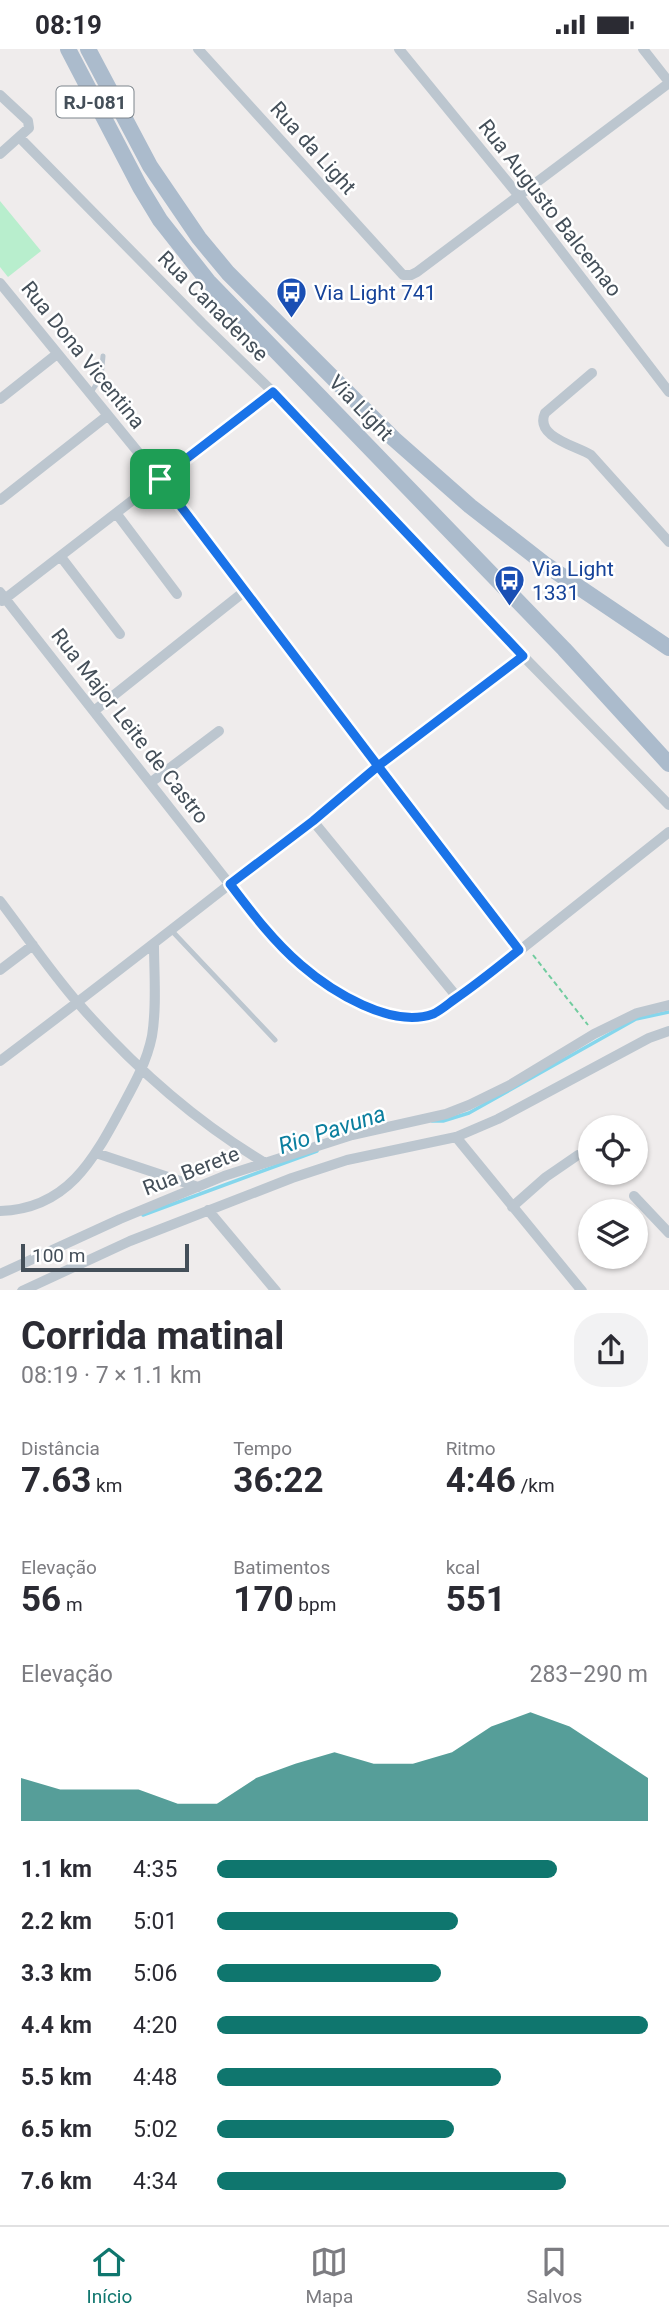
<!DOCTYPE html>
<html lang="pt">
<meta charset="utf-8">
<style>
:root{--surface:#fff;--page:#f2f2f3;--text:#2b2b33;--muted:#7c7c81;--line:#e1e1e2;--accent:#0f766e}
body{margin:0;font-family:Roboto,sans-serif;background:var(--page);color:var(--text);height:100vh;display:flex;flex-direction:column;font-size:26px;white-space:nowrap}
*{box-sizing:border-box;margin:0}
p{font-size:23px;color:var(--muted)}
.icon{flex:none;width:38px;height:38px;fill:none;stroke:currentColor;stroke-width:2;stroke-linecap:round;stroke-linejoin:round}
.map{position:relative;height:1241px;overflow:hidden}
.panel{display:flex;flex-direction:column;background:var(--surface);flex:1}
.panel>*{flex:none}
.controls{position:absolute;left:578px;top:1066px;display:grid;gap:14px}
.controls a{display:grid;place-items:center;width:70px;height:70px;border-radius:50%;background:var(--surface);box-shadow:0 2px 5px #0004;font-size:35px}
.scale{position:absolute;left:21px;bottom:18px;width:168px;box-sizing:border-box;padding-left:7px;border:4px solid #444f59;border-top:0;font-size:19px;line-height:24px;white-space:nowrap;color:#444f59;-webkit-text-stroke:5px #fff;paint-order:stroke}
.pin{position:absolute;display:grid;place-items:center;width:60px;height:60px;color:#fff;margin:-30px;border-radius:14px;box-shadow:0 4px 10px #0006}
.round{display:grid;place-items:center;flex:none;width:74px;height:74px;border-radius:28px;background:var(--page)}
.summary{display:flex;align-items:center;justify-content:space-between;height:119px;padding:0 21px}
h1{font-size:38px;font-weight:700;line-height:52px}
.metrics{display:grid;grid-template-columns:repeat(3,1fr);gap:10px;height:119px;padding:7px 21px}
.metrics div{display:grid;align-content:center}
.metrics b{font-size:35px;font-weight:700}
.metrics small{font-size:19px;font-weight:400}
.metrics p{font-size:19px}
.chart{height:196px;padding:14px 21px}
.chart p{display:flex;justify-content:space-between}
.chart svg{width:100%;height:126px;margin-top:7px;fill:var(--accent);opacity:.7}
ul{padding:0 21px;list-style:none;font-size:23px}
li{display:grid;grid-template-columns:112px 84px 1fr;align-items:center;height:52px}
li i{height:18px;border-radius:9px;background:var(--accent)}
.status{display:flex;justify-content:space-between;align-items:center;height:49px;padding:0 35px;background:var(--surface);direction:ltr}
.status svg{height:19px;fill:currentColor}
.tabs{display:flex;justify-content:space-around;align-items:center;height:98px;border-top:2px solid var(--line);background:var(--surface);font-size:19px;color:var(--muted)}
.tabs a{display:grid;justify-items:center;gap:4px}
.tabs .active{color:var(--accent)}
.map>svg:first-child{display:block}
</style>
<div class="status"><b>08:19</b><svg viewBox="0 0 49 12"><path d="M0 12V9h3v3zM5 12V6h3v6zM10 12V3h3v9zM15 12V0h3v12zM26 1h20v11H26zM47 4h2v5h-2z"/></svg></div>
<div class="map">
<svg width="669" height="1242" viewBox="0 0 669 1242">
<rect width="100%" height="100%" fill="#efecec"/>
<!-- green -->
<path fill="#b8eecd" d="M0 152 41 202 8 228 0 218Z"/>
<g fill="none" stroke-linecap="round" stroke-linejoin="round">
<!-- stream -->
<path stroke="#85d6ec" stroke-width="3.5" d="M432 1072H443L469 1064 636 970 669 963
M143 1166 317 1102"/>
<!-- path -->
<path stroke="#71cc9f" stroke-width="2" stroke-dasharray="5 3.5" stroke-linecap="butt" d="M533 906 588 976"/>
<!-- lane -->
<path stroke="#bcc6cf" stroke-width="5" d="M90 345 101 328 103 307
M172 882 275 991"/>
<!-- street -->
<path stroke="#bcc6cf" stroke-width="10" d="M198 0 403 226H411L417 223 669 34
M399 0 519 147 669 343
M643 0 669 33
M0 46 28 72 29 79 0 105
M20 89 202 274 273 343 523 607 669 756
M0 234 160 430 519 901
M592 324 545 364C534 388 577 397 591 406L669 493
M0 350 57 305
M0 451 107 367
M116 464 177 545
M61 508 120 585
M0 543 260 874C300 917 356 973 421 967 446 965 492 922 514 906 566 865 617 824 669 783
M2 552 273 343
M94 662 245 542
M150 734 219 682
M313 772 457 948
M0 852C26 886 50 922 78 954 131 1015 195 1072 265 1114
M0 921 33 896
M0 1012C177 879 348 741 523 607
M456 1088 582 1242
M96 1104 198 1138
M634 1147 669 1184
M512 1158 546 1128 578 1106
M208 1161 276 1242
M0 1162C68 1160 94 1110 123 1056 135 1034 147 1012 152 987 157 957 154 925 154 895
M0 1225 120 1170 224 1127 352 1086 446 1065 469 1056 510 1036 594 985 637 964 669 956
M22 1242 130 1192 292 1129 347 1111 456 1088 498 1070 649 989 669 982"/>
<!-- primary -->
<path stroke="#abbbcc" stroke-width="16" d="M68 0 140 138 160 171 208 232 564 600 669 715
M88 0 150 117 199 189 228 224 394 390 470 457 546 516 669 599"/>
</g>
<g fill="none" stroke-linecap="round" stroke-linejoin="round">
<defs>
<path id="route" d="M160 430 378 717 313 772 230 835C252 864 274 893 301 916 331 942 391 980 433 965 440 962 448 955 455 950 477 935 498 918 519 901L378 717 523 607 273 343 160 430"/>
</defs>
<!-- route casing -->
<use href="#route" stroke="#fff" stroke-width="14"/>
<!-- route -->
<use href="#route" stroke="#1a73e8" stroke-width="9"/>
</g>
<!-- icons -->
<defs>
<symbol id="bus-pin" viewBox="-11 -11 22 30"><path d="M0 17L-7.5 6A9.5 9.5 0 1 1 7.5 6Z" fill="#1a4fb4" stroke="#fff"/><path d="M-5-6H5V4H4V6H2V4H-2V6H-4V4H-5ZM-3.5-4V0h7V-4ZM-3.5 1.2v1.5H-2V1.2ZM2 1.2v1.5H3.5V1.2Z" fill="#fff"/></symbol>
</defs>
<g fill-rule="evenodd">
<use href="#bus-pin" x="274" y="226" width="35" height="47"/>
<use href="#bus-pin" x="492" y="514" width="35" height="47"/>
</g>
<g text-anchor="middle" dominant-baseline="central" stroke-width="5" stroke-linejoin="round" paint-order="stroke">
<!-- shield labels -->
<rect fill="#fff" stroke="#7c848b" stroke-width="2" x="56.5" y="37.5" width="77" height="31" rx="5"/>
<g font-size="19" font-weight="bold" fill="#444f59">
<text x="95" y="53">RJ-081</text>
</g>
<!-- street labels -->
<g font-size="21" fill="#444f59" stroke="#fff">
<text transform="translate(313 99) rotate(48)">Rua da Light</text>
<text transform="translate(550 159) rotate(52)">Rua Augusto Balcemao</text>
<text transform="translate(213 257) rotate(45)">Rua Canadense</text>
<text transform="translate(83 306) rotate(51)">Rua Dona Vicentina</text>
<text transform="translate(361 359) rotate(46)">Via Light</text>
<text transform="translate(130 677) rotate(52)">Rua Major Leite de Castro</text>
<text transform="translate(191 1122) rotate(-21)">Rua Berete</text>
</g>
<!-- transit labels -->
<g font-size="21" fill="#164399" stroke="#fff" text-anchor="start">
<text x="314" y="244">Via Light 741</text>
<text x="532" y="520">Via Light<tspan x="532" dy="24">1331</tspan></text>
</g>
<!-- water labels -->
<g font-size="23" font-style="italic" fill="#0b7f9f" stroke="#fff">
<text transform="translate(332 1081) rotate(-18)">Rio Pavuna</text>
</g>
</g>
</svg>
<div class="controls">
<a><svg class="icon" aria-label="locate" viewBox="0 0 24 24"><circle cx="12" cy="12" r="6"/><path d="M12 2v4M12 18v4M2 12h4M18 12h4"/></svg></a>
<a><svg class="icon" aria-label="layers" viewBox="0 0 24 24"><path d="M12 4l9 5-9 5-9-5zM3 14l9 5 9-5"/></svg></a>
</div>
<div class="scale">100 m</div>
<div class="pin" style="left:160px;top:430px;background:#1e9e55"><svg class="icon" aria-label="arrive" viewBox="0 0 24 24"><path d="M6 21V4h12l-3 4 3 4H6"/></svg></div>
</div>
<section class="panel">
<div class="summary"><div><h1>Corrida matinal</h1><p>08:19 · 7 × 1.1 km</p></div><a class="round"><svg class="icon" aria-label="share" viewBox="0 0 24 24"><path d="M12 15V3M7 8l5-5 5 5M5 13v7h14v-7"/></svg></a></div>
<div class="metrics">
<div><p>Distância</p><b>7.63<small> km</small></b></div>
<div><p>Tempo</p><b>36:22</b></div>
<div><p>Ritmo</p><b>4:46<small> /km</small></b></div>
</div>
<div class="metrics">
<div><p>Elevação</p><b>56<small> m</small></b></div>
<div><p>Batimentos</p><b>170<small> bpm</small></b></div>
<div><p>kcal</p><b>551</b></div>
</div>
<div class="chart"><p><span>Elevação</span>283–290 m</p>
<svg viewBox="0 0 160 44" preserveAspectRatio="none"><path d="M0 44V29L10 33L20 33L30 33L40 38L50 38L60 29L70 24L80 20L90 24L100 24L110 20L120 11L130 6L140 11L150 20L160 29V44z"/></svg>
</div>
<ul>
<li><b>1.1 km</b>4:35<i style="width:79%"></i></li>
<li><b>2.2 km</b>5:01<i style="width:56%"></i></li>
<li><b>3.3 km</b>5:06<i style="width:52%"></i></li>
<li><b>4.4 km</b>4:20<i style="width:100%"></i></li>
<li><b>5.5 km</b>4:48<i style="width:66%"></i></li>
<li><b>6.5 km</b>5:02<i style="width:55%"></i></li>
<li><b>7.6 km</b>4:34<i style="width:81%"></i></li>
</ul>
</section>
<nav class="tabs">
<a class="active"><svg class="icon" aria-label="home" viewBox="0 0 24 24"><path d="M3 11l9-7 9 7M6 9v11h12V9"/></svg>Início</a>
<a><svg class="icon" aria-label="map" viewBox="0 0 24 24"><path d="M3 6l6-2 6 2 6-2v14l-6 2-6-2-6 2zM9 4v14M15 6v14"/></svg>Mapa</a>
<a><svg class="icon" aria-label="saved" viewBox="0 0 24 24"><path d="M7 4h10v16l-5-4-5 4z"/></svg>Salvos</a>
</nav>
